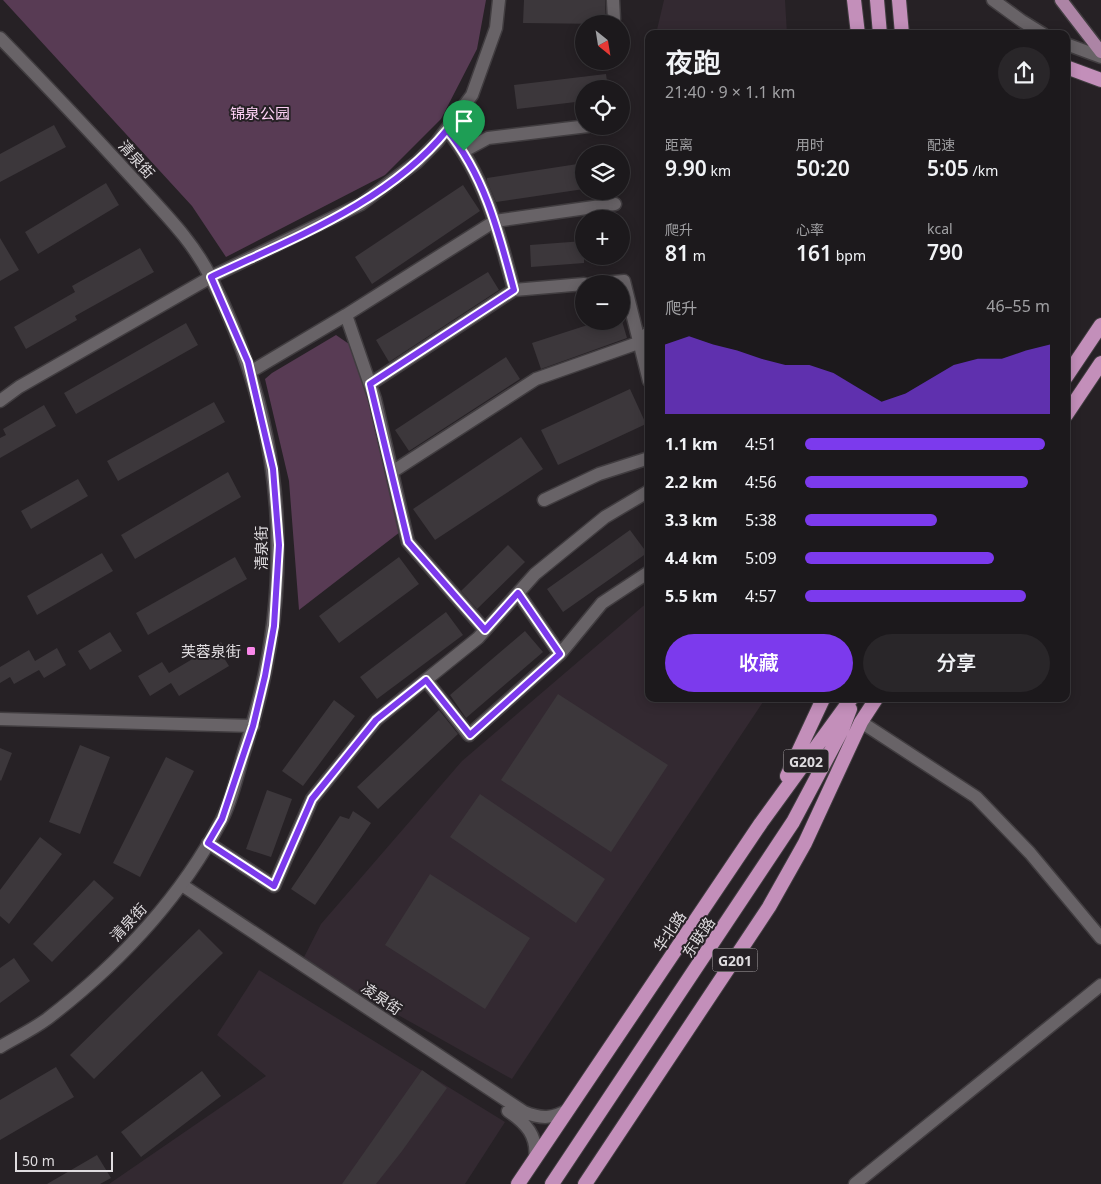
<!DOCTYPE html>
<html lang="zh">
<meta charset="utf-8">
<style>
:root{--surface:#1c191c;--page:#292629;--text:#f1f3f6;--muted:#a0a0a3;--line:#3a383b;--accent:#7c3aed}
body{margin:0;font-family:"Noto Sans","Noto Sans SC",sans-serif;background:var(--page);color:var(--text);height:100vh;display:flex;flex-direction:column;font-size:19px;white-space:nowrap}
*{box-sizing:border-box;margin:0}
p{font-size:16px;color:var(--muted)}
.icon{flex:none;width:28px;height:28px;fill:none;stroke:currentColor;stroke-width:2;stroke-linecap:round;stroke-linejoin:round}
.map{position:relative;flex:1;overflow:hidden}
.sheet{position:absolute;left:645px;top:30px;width:425px;height:672px;display:flex;flex-direction:column;background:var(--surface);border-radius:10px;box-shadow:0 2px 12px #0003,0 0 0 1px var(--line)}
.sheet>*{flex:none}
.needle{width:32px;rotate:150deg}
.fabs{position:absolute;left:575px;top:15px;display:grid;gap:10px}
.fabs a{display:grid;place-items:center;width:55px;height:55px;border-radius:50%;background:var(--surface);box-shadow:0 2px 12px #0003,0 0 0 1px var(--line);font-size:25px}
.scale{position:absolute;left:15px;bottom:12px;width:98px;box-sizing:border-box;padding-left:5px;border:2px solid #dfdcdf;border-top:0;font-size:14px;line-height:18px;white-space:nowrap;color:#dfdcdf;-webkit-text-stroke:4px #262125;paint-order:stroke}
.pin{position:absolute;display:grid;place-items:center;width:42px;height:42px;color:#fff;margin:-51px -21px;border-radius:50% 50% 50% 0;rotate:-45deg;box-shadow:0 0 5px #0007}
.pin .icon{rotate:45deg}
.round{display:grid;place-items:center;flex:none;width:52px;height:52px;border-radius:26px;background:var(--page)}
.overview{display:flex;align-items:center;justify-content:space-between;height:85px;padding:0 20px}
h1{font-size:28px;font-weight:600;line-height:38px}
.figures{display:grid;grid-template-columns:repeat(3,1fr);gap:8px;height:85px;padding:5px 20px}
.figures div{display:grid;align-content:center}
.figures b{font-size:21px;font-weight:600}
.figures small{font-size:14px;font-weight:400}
.figures p{font-size:14px}
.chart{height:140px;padding:10px 20px}
.chart p{display:flex;justify-content:space-between}
.chart svg{width:100%;height:90px;margin-top:5px;fill:var(--accent);opacity:.7}
.cta{display:flex;gap:10px;margin-top:auto;padding:10px 20px}
.cta a{flex:1;height:58px;border-radius:30px;background:var(--accent);color:#fff;font-size:20px;font-weight:600;line-height:58px;text-align:center}
.cta a+a{background:var(--page);color:var(--text)}
ul{padding:0 20px;list-style:none;font-size:16px}
li{display:grid;grid-template-columns:80px 60px 1fr;align-items:center;height:38px}
li i{height:12px;border-radius:6px;background:var(--accent)}
.map>svg:first-child{display:block}
</style>
<div class="map">
<svg width="1101" height="1184" viewBox="0 0 1101 1184">
<rect width="100%" height="100%" fill="#262125"/>
<!-- built -->
<path fill="#332931" d="M664 0H785L787 34H656Z
M649 601V699H765L512 1079 302 961 321 924 462 761Z
M259 970 505 1122 465 1184H109L266 1076 217 1035Z"/>
<!-- green -->
<path fill="#583b54" d="M3 0H486L477 49 441 119 385 175 226 257 192 206Z
M336 335 349 344 373 414 400 532 299 610 289 481 265 379 272 373Z"/>
<!-- building -->
<path fill="#3c373b" d="M524 0H605L606 24 523 23Z
M606 74 608 89H584V101L517 109 514 85Z
M54 125 66 147 0 182V154Z
M584 163V189L496 202 487 181V178Z
M106 183 119 205 38 254 25 232Z
M463 185 480 211 372 284 355 257Z
M0 238 19 270 0 281Z
M584 241V263L531 267 530 245Z
M140 248 154 272 75 316 77 320 26 349 14 327 75 292 72 286Z
M488 272 499 290 389 362 376 340Z
M600 321H622L627 338 541 369 532 343Z
M186 323 198 345 76 414 64 393Z
M506 357 520 379 409 451 395 430Z
M630 389 646 424 558 465 541 430Z
M214 402 225 422 118 481 107 461Z
M44 405 56 426 0 458V438L6 435 3 429Z
M521 437 543 469 435 540 413 509Z
M228 472 241 497 135 559 121 535Z
M78 479 88 496 31 529 21 511Z
M630 530 647 553 563 612 547 589Z
M508 545 525 562 477 609 461 591Z
M102 553 113 571 37 615 27 596Z
M235 557 247 579 148 635 136 613Z
M399 557 419 584 339 643 319 616Z
M446 612 463 635 377 699 360 677Z
M525 631 543 652 466 718 450 695Z
M110 632 122 651 90 670 78 651Z
M221 642 229 655 224 658 229 666 179 696 171 683 150 696 138 676 162 662 169 673Z
M57 648 66 665 44 678 39 670 14 684 10 677 0 683V667L29 650 35 661Z
M558 694 668 765 611 852 501 780Z
M334 700 355 716 303 786 282 771Z
M439 710 458 734 378 809 357 787Z
M80 745 110 757 80 834 49 822Z
M0 748 12 753 1 781 0 780Z
M166 757 194 771 140 877 113 863Z
M267 790 292 799 271 857 246 849Z
M480 794 605 879 576 923 450 837Z
M353 811 371 823 315 905 291 889 340 816 349 819Z
M40 837 62 854 9 924 0 916V890Z
M430 874 530 938 485 1009 385 945Z
M94 880 114 898 52 962 33 944Z
M199 929 223 953 94 1079 70 1055Z
M14 958 30 981 0 1003V968Z
M56 1067 74 1097 0 1140V1100Z
M422 1070 447 1088 402 1151 376 1184H342Z
M202 1071 221 1096 141 1157 121 1132Z
M97 1155 111 1178 100 1184H47Z"/>
<g fill="none" stroke-linecap="round" stroke-linejoin="round">
<defs>
<path id="minor" d="M613 0 614 19
M447 130C485 176 499 233 514 290
M464 151 488 138 588 126
M591 284 624 281 649 381
M346 315 375 399 408 542 485 630
M250 372 346 315 495 221 615 204
M370 384 514 290 584 284
M0 401 19 387 211 277 361 204 417 162 437 142 472 95 496 28 499 0
M392 472 536 379 638 343 649 332
M544 500 599 474 649 458
M518 593 560 654
M426 680 469 735 560 654 602 603 649 572
M0 719 253 726
M861 722 976 797 1030 853 1101 938
M208 843 274 886 312 799 376 720 478 638 535 574 605 517 649 491
M182 885 524 1112C541 1119 553 1119 569 1109
M508 1111C526 1123 538 1136 535 1159
M855 1184 1101 985"/>
<path id="tertiary" d="M993 0 1022 21 1043 34
M0 38C46 85 92 134 137 183 164 213 193 241 211 278 288 431 297 590 244 752 237 775 232 801 221 821 180 899 116 966 47 1019 32 1030 15 1038 0 1047
M1066 44 1101 57"/>
<path id="primary" d="M1061 0 1101 52"/>
<path id="trunk" d="M854 0 858 34
M877 0 880 34
M899 0 902 34
M1066 67 1101 80
M1066 377 1101 325
M1066 415 1101 363
M787 776 823 699
M518 1184 761 823 851 699
M552 1184 793 822 842 730 850 709
M585 1184 769 907 805 843 861 722 876 699"/>
</defs>
<!-- minor casing -->
<use href="#minor" stroke="#413d40" stroke-width="15"/>
<!-- tertiary casing -->
<use href="#tertiary" stroke="#413d40" stroke-width="15"/>
<!-- primary casing -->
<use href="#primary" stroke="#413d40" stroke-width="15"/>
<!-- trunk casing -->
<use href="#trunk" stroke="#413d40" stroke-width="16"/>
<!-- minor -->
<use href="#minor" stroke="#686367" stroke-width="12"/>
<!-- tertiary -->
<use href="#tertiary" stroke="#686367" stroke-width="12"/>
<!-- primary -->
<use href="#primary" stroke="#ac84a5" stroke-width="12"/>
<!-- trunk -->
<use href="#trunk" stroke="#c38fba" stroke-width="14"/>
</g>
<g fill="none" stroke-linecap="round" stroke-linejoin="round">
<defs>
<path id="route" d="M447 130C485 176 499 234 514 290L370 384 408 542 485 630 518 593 560 654 470 735 426 680 376 720 312 799 274 886 208 843 222 819 253 726 265 676 274 626 279 545 273 469 248 362 211 277C293 238 388 203 447 130Z"/>
</defs>
<!-- route casing -->
<use href="#route" stroke="#fff" stroke-width="10"/>
<!-- route -->
<use href="#route" stroke="#7c3aed" stroke-width="6"/>
</g>
<!-- markers -->
<rect fill="#f987e9" stroke="#262125" stroke-width="2" x="246" y="646" width="10" height="10" rx="2.5"/>
<g text-anchor="middle" dominant-baseline="central" stroke-width="4" stroke-linejoin="round" paint-order="stroke">
<!-- shield labels -->
<g fill="#262125" stroke="#a8a4a7" stroke-width="1">
<rect x="783.5" y="749.5" width="45" height="23" rx="4"/>
<rect x="712.5" y="948.5" width="45" height="23" rx="4"/>
</g>
<g font-size="14" font-weight="bold" fill="#dfdcdf">
<text x="806" y="761">G202</text>
<text x="735" y="960">G201</text>
</g>
<!-- park labels -->
<g font-size="15" fill="#fed1f6" stroke="#262125">
<text x="260" y="113">锦泉公园</text>
</g>
<!-- street labels -->
<g font-size="15" fill="#dfdcdf" stroke="#262125">
<text transform="translate(137 159) rotate(48)">清泉街</text>
<text transform="translate(261 548) rotate(-90)">清泉街</text>
<text transform="translate(128 922) rotate(-47)">清泉街</text>
<text transform="translate(669 931) rotate(-56)">华北路</text>
<text transform="translate(698 937) rotate(-56)">东联路</text>
<text transform="translate(382 998) rotate(34)">凌泉街</text>
</g>
<!-- poi labels -->
<g font-size="15" fill="#dfdcdf" stroke="#262125" text-anchor="end">
<text x="241" y="651">芙蓉泉街</text>
</g>
</g>
</svg>
<div class="fabs">
<a><svg class="needle" viewBox="-14 -14 28 28"><path d="M0-13l5 13h-10z" fill="#e53935"/><path d="M0 13l5-13h-10z" fill="#a0a0a3"/></svg></a>
<a><svg class="icon" aria-label="locate" viewBox="0 0 24 24"><circle cx="12" cy="12" r="6"/><path d="M12 2v4M12 18v4M2 12h4M18 12h4"/></svg></a>
<a><svg class="icon" aria-label="layers" viewBox="0 0 24 24"><path d="M12 4l9 5-9 5-9-5zM3 14l9 5 9-5"/></svg></a>
<a>+</a>
<a>−</a>
</div>
<div class="scale">50 m</div>
<div class="pin" style="left:464px;top:151px;background:#1e9e55"><svg class="icon" aria-label="arrive" viewBox="0 0 24 24"><path d="M6 21V4h12l-3 4 3 4H6"/></svg></div>
<section class="sheet">
<div class="overview"><div><h1>夜跑</h1><p>21:40 · 9 × 1.1 km</p></div><a class="round"><svg class="icon" aria-label="share" viewBox="0 0 24 24"><path d="M12 15V3M7 8l5-5 5 5M5 13v7h14v-7"/></svg></a></div>
<div class="figures">
<div><p>距离</p><b>9.90<small> km</small></b></div>
<div><p>用时</p><b>50:20</b></div>
<div><p>配速</p><b>5:05<small> /km</small></b></div>
</div>
<div class="figures">
<div><p>爬升</p><b>81<small> m</small></b></div>
<div><p>心率</p><b>161<small> bpm</small></b></div>
<div><p>kcal</p><b>790</b></div>
</div>
<div class="chart"><p><span>爬升</span>46–55 m</p>
<svg viewBox="0 0 160 44" preserveAspectRatio="none"><path d="M0 44V10L10 6L20 10L30 13L40 17L50 20L60 20L70 24L80 31L90 38L100 34L110 27L120 20L130 17L140 17L150 13L160 10V44z"/></svg>
</div>
<ul>
<li><b>1.1 km</b>4:51<i style="width:98%"></i></li>
<li><b>2.2 km</b>4:56<i style="width:91%"></i></li>
<li><b>3.3 km</b>5:38<i style="width:54%"></i></li>
<li><b>4.4 km</b>5:09<i style="width:77%"></i></li>
<li><b>5.5 km</b>4:57<i style="width:90%"></i></li>
</ul>
<div class="cta"><a>收藏</a><a>分享</a></div>
</section>
</div>
